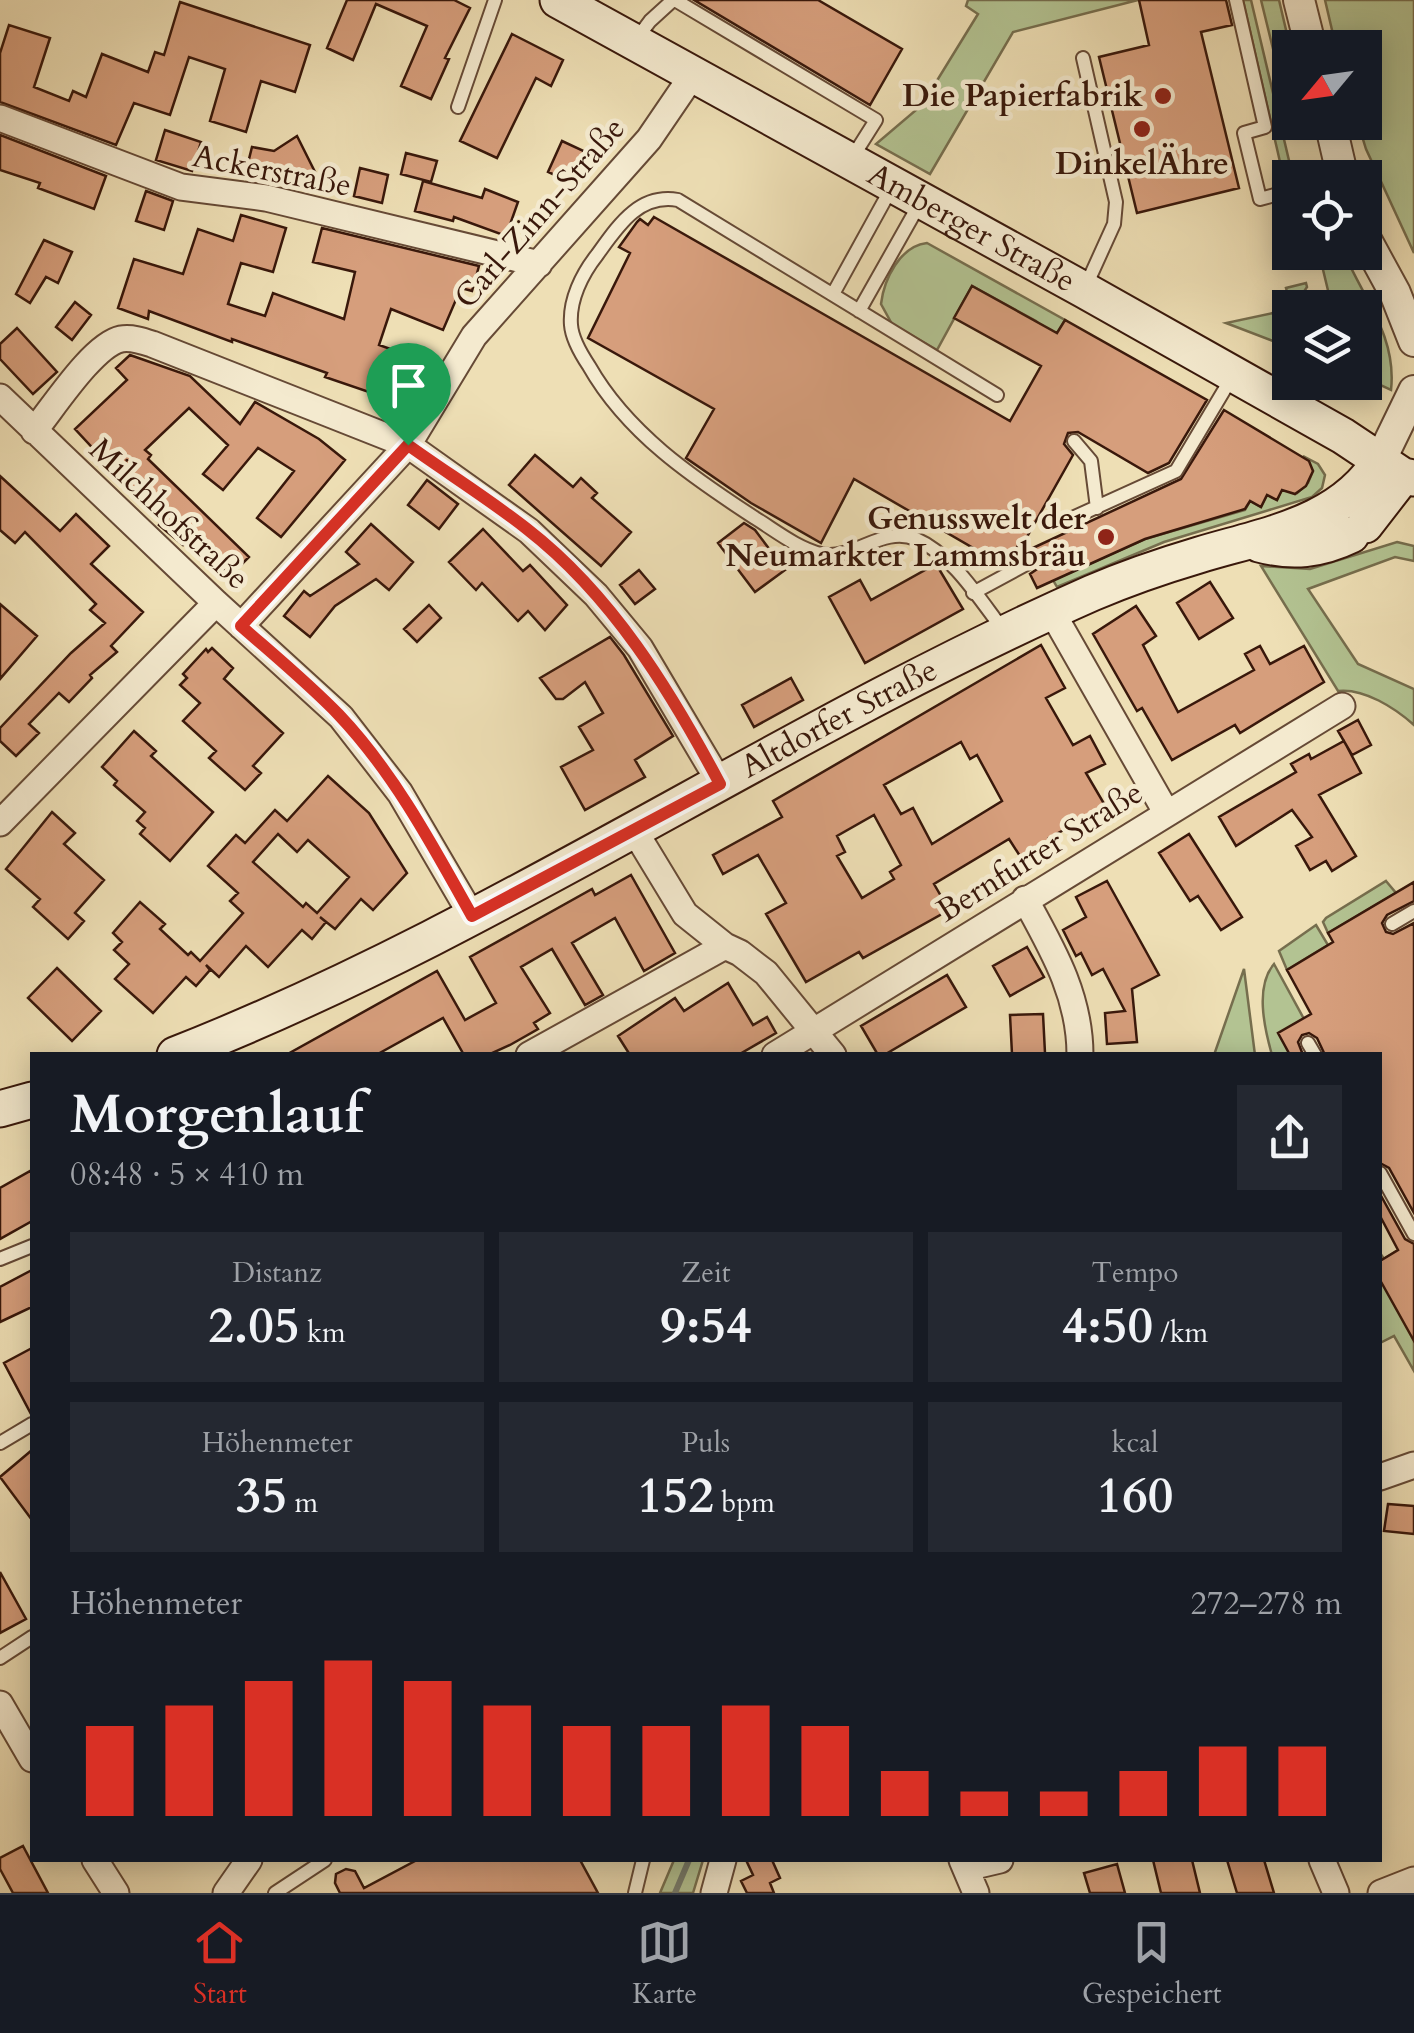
<!DOCTYPE html>
<html lang="de">
<meta charset="utf-8">
<style>
:root{--surface:#171b24;--page:#242831;--text:#f1f3f6;--muted:#9ea1a6;--line:#363941;--accent:#d93025}
body{margin:0;font-family:Cardo,serif;background:var(--page);color:var(--text);height:100vh;display:flex;flex-direction:column;font-size:38px;white-space:nowrap}
*{box-sizing:border-box;margin:0}
p{font-size:32px;color:var(--muted)}
.icon{flex:none;width:55px;height:55px;fill:none;stroke:currentColor;stroke-width:2;stroke-linecap:round;stroke-linejoin:round}
.map{position:relative;flex:1;overflow:hidden}
.drawer{position:absolute;left:30px;top:1052px;width:1352px;height:810px;display:flex;flex-direction:column;background:var(--surface);border-radius:0px;box-shadow:0 5px 25px #0003}
.drawer>*{flex:none}
.needle{width:65px;rotate:241deg}
.controls{position:absolute;left:1272px;top:30px;display:grid;gap:20px}
.controls a{display:grid;place-items:center;width:110px;height:110px;border-radius:0px;background:var(--surface);box-shadow:0 5px 25px #0003;font-size:50px}
.pin{position:absolute;display:grid;place-items:center;width:85px;height:85px;color:#fff;margin:-102px -42px;border-radius:50% 50% 50% 0;rotate:-45deg;box-shadow:0 0 10px #0007}
.pin .icon{rotate:45deg}
.round{display:grid;place-items:center;flex:none;width:105px;height:105px;border-radius:0px;background:var(--page)}
.headline{display:flex;align-items:center;justify-content:space-between;height:170px;padding:0 40px}
h1{font-size:55px;font-weight:700;line-height:75px}
.metrics{display:grid;grid-template-columns:repeat(3,1fr);gap:15px;height:170px;padding:10px 40px}
.metrics div{display:grid;align-content:center;border-radius:0px;background:var(--page);text-align:center}
.metrics b{font-size:50px;font-weight:700}
.metrics small{font-size:28px;font-weight:400}
.metrics p{font-size:28px}
.chart{height:280px;padding:20px 40px}
.chart p{display:flex;justify-content:space-between}
.chart svg{width:100%;height:180px;margin-top:10px;stroke:var(--accent);stroke-width:6}
.dock{display:flex;justify-content:space-around;align-items:center;height:140px;border-top:2px solid var(--line);background:var(--surface);font-size:28px;color:var(--muted)}
.dock a{display:grid;justify-items:center;gap:5px}
.dock .current{color:var(--accent)}
.map>svg:first-child{display:block}
</style>
<div class="map">
<svg width="1414" height="1893" viewBox="0 0 1414 1893">
<rect width="100%" height="100%" fill="#eedfb5"/>
<filter id="stains"><feTurbulence type="fractalNoise" baseFrequency=".002" numOctaves="4"/><feColorMatrix values="0 0 0 0 .2 0 0 0 0 .09 0 0 0 0 .02 0 0 0 .5 -.17"/></filter>
<radialGradient id="worn" r=".72"><stop offset=".6" stop-color="#630" stop-opacity="0"/><stop offset="1" stop-color="#630" stop-opacity=".3"/></radialGradient>
<!-- green -->
<path fill="#b3c392" stroke="#766e4e" stroke-width="2.5" d="M968 0H1138L1013 32 930 174 876 144 922 105 978 14 966 6Z
M1243 0H1251L1291 169 1288 176 1283 175Z
M1261 0H1279L1290 47V118Z
M1325 0H1414V253L1366 149 1358 123 1365 122V48L1336 47Z
M927 243 1065 320 1054 340 1036 321 972 286 937 350 892 324 881 304C884 279 900 246 927 243Z
M1319 253H1344C1364 299 1397 337 1391 390L1365 378V308L1332 307Z
M1306 283 1307 287 1294 307 1290 308V314L1273 341 1226 323 1287 310 1290 303 1286 288Z
M1303 456 1318 464 1325 475 1322 488 1312 497 1164 542 1057 587 1053 580 1145 539 1245 510 1250 501 1261 507 1267 495 1277 500 1282 489 1297 493 1308 483 1313 471Z
M1397 542 1414 546V561L1395 557 1308 589 1358 664 1414 689V725C1395 708 1364 688 1338 691L1261 566 1310 569Z
M1386 881 1396 893 1328 933 1323 922 1326 918Z
M1316 925 1328 945 1287 970 1279 951Z
M1274 964 1304 1019 1290 1055H1272C1264 1027 1255 986 1274 964Z
M1244 969 1255 1055H1214Z
M1398 1250 1414 1278V1371L1394 1336 1380 1343V1253L1384 1259Z
M674 1860H703L693 1893H660Z"/>
<g fill="none" stroke-linecap="round" stroke-linejoin="round">
<!-- stream -->
<path stroke="#737b6c" stroke-width="6" d="M675 1893 689 1860"/>
</g>
<!-- building -->
<path fill="#d69e7c" stroke="#39180b" stroke-width="2.5" fill-rule="evenodd" d="M347 0H454L470 8 445 58 449 59 431 99 401 86 427 26 376 4 353 60 327 48Z
M694 0H818L902 49 870 105Z
M1139 0H1226L1232 25 1201 32 1239 188 1137 213 1099 57 1149 45Z
M180 2 310 45 295 92 261 81 246 132 210 121 225 69 189 57 170 115 134 103 116 145 0 102V53L9 25 50 38 34 87 69 101 73 91 86 97 102 54 148 72 155 52 164 55Z
M512 34 563 60 551 86 536 78 497 158 460 141Z
M165 130 201 142 192 171 156 160Z
M0 135 106 176 94 209 38 188 40 183 0 170Z
M297 136 315 172 289 184 283 171 248 163 252 147 274 151Z
M562 141 588 153 574 184 548 172Z
M406 153 437 161 431 182 401 174Z
M360 168 388 175 382 203 354 196Z
M423 181 482 198 485 189 518 202 506 236 454 217 453 221 415 211Z
M146 191 173 201 164 230 136 221Z
M241 215 286 228 273 272 241 263 228 304 265 316 273 293 344 319 355 272 313 262 322 228 479 266 472 291 461 288 443 330 391 309 379 345 416 358 401 403 325 377 327 373 232 339V342L149 311 148 319 118 308 134 259 183 274 198 229 233 241Z
M654 217 1010 421 1041 366 954 318 972 286 1057 333 1065 320 1207 400 1169 463 1148 473 1078 432 1068 433 1064 444 1073 455 1019 551 1017 547 1008 562 997 555 994 560 854 479 821 543 751 503 686 458 714 409 588 338 630 253 619 247 637 222 640 219 648 225Z
M44 240 72 252 58 283 46 277 30 303 16 294Z
M75 302 91 315 72 340 56 327Z
M17 328 57 372 33 394 0 359V344Z
M130 355 190 376 240 424 255 402 319 439 345 460 281 537 257 518 294 471 258 448 223 490 203 474 228 445 189 408 145 450 151 455 148 459 249 557 230 576 190 537 183 545 159 525 165 517 116 473 75 429 127 380 116 368Z
M1224 410 1309 461 1313 471 1306 486 1295 494 1282 490 1277 500 1267 495 1261 507 1250 501 1245 509 1145 539 1037 588 1030 574 1040 567 1041 557 1033 551 1020 554 1181 479Z
M535 455 573 487 581 478 597 493 592 498 631 532 601 566 509 485Z
M0 476 60 531 76 514 109 546 91 564 143 612 111 646 117 652 90 675 92 678 69 702 59 693 29 724 39 733 16 756 0 741V728L71 653 105 623 90 610 96 604 25 532 15 543 0 530Z
M427 480 458 504 439 529 408 505Z
M744 523 755 530 785 570 755 592 718 543Z
M371 524 413 562 389 590 376 579 335 606 310 637 284 616 304 591 310 596 359 564 346 552Z
M483 529 523 571 530 565 567 605 545 630 528 611 518 621 482 583 476 590 449 562Z
M936 564 963 609 865 663 829 597 860 580 871 600Z
M639 570 655 589 635 604 620 585Z
M1210 582 1233 618 1199 639 1177 603Z
M0 604 37 636 0 679Z
M429 605 441 618 417 642 404 629Z
M1136 606 1156 636 1143 645 1178 712 1254 670 1245 654 1260 646 1270 664 1304 646 1324 682 1240 733 1235 725 1172 760 1142 708 1137 711 1093 634Z
M610 637 624 655 673 736 635 760 645 777 585 810 561 767 593 750 579 727 603 713 585 682 563 699H556L540 678Z
M1041 645 1065 688 1046 698 1073 745 1090 736 1105 764 1086 773 1106 807 1049 838 1055 849 1027 867 1009 839 934 884 949 910 863 958 859 952 806 982 766 914 786 903 758 855 723 874 713 855 782 817 773 801ZM961 742 970 759 977 755 1002 801 932 844 913 808 901 814 884 785ZM874 815 901 865 890 872 894 879 862 898 837 856 845 852 837 836Z
M212 648 233 668 224 679 283 733 253 766 261 773 245 790 209 758 216 751 183 721 200 703 180 685 187 678 183 674 206 649 208 652Z
M791 678 803 700 754 727 742 705Z
M1358 720 1371 745 1352 755 1338 731Z
M134 731 156 751 151 756 213 812 170 861 140 834 145 828 137 821 145 812 114 785 117 781 102 767Z
M1344 741 1361 773 1319 795 1356 856 1332 871 1326 861 1310 870 1296 846 1312 837 1292 810 1236 846 1219 817 1296 772 1291 764 1309 754 1311 759Z
M328 776 369 813 407 873 373 910 361 899 335 929 320 917 326 922 312 939 302 930 268 967 246 946 219 977 206 965 210 970 196 986 186 977 153 1013 115 979 129 964 114 950 122 942 113 933 140 902 165 924 160 929 188 955 191 952 200 961 243 913 230 901 238 893 208 866 236 835 245 843 275 810 287 821ZM278 834 297 852 308 840 349 877 317 913 306 903 303 907 253 862Z
M52 812 75 833 64 844 104 880 75 913 84 921 68 939 33 907 40 899 6 869Z
M1189 834 1242 917 1221 930 1198 896 1190 901 1159 853Z
M631 875 675 953 644 971 615 918 572 943 603 995 585 1005 552 949 521 967 550 1013 534 1023 538 1029 510 1045 488 1055H464L443 1018 376 1055H286L437 971 465 1020 496 1003 470 957 592 889 595 895Z
M1107 881 1159 975 1132 989 1137 1042 1107 1044 1105 1013 1125 1011 1103 969 1092 975 1081 953 1076 956 1063 930 1086 917 1076 897Z
M1414 882V901L1387 915 1382 923 1386 932 1393 934 1414 923V1213L1389 1168 1380 1163V1055H1325L1317 1038 1309 1033 1302 1035 1298 1042 1303 1055H1290L1278 1033 1311 1014 1287 970 1333 942 1328 933Z
M1027 947 1044 977 1010 996 993 966Z
M57 968 101 1011 72 1041 28 998Z
M947 975 966 1007 884 1055H878L861 1026Z
M728 983 753 1025 767 1017 776 1033 738 1055H630L618 1036 675 998 684 1011Z
M1043 1014 1045 1053 1012 1054 1010 1015Z
M32 1170V1221L0 1239V1188Z
M1380 1194 1405 1239 1414 1244V1341L1380 1280V1261L1398 1250 1380 1216Z
M32 1270V1307L0 1322V1287Z
M32 1348V1414H31L4 1363Z
M32 1450V1520L0 1477Z
M1388 1504 1414 1506V1534L1384 1531Z
M0 1572 26 1619 0 1633Z
M23 1846 48 1893H13L0 1869V1858Z
M417 1860H580L598 1893H340L335 1883 336 1874 346 1869 355 1871 364 1888Z
M746 1860H772L780 1878 770 1883 774 1893H747L741 1881 753 1875Z
M1153 1860H1192L1200 1893H1161Z
M1227 1860H1264L1274 1893H1237Z
M1117 1864 1125 1893H1090L1084 1873Z"/>
<g fill="none" stroke-linecap="round" stroke-linejoin="round">
<defs>
<path id="service" d="M675 0 876 120 852 158
M1236 0 1265 127 1244 133 1260 199 1290 191
M635 41 650 21 673 0
M1083 58 1116 202 1114 224 1085 288
M458 107 495 0
M833 294 892 187
M859 311 920 203
M997 395 678 200C639 193 618 226 597 255 582 274 569 300 571 325 572 339 581 354 589 366 627 433 692 477 755 518 776 531 797 548 821 554 854 561 882 525 916 539 953 555 980 600 1004 631
M1074 441 1091 461 1097 508
M1068 520 1176 471 1232 377
M973 593 1032 561
M1392 924 1414 911
M1308 1043 1315 1055
M1380 1173 1414 1234
M0 1259 32 1246
M0 1443 32 1424
M0 1658 32 1637
M275 1893 325 1860
M635 1893 643 1860"/>
<path id="minor" d="M0 118 181 187 266 198 539 264
M0 397 216 603 341 717 400 793 472 916
M34 431C53 408 93 345 121 339 131 337 143 341 152 344L408 445 529 531 596 595 640 648 720 783
M1052 612 1166 812
M241 626 408 445 474 336 649 139 694 73
M0 823 216 603
M634 830 685 914 725 946 740 953 766 973 833 1055
M1025 899C1053 950 1080 996 1080 1055
M529 1055 725 946
M775 1055 1342 706
M1380 1477 1414 1465
M0 1704 32 1759
M95 1860 116 1893
M962 1860 976 1893
M1322 1860 1336 1893
M966 1868 1000 1860
M226 1893 249 1860
M714 1893 723 1860
M1381 1893 1414 1880"/>
<path id="tertiary" d="M1299 0 1311 48
M1330 122 1343 178
M1365 238 1395 293 1414 341
M1381 459 1414 391"/>
<g id="secondary">
<path id="s1" d="M558 0 1084 290 1343 436 1403 476 1414 478"/>
<path d="M1365 525 1403 476"/>
<path d="M1259 544C1292 553 1320 550 1351 535"/>
<path id="s2" d="M175 1055C494 930 779 731 1092 593 1127 578 1162 566 1199 555 1265 535 1342 524 1381 459"/>
<path d="M0 1109 32 1100"/>
</g>
</defs>
<!-- service casing -->
<use href="#service" stroke="#664a36" stroke-width="16"/>
<!-- minor casing -->
<use href="#minor" stroke="#664a36" stroke-width="29"/>
<!-- tertiary casing -->
<use href="#tertiary" stroke="#664a36" stroke-width="34"/>
<!-- secondary casing -->
<use href="#secondary" stroke="#39180b" stroke-width="39"/>
<!-- service -->
<use href="#service" stroke="#f4eacf" stroke-width="12"/>
<!-- minor -->
<use href="#minor" stroke="#f4eacf" stroke-width="25"/>
<!-- tertiary -->
<use href="#tertiary" stroke="#f4eacf" stroke-width="30"/>
<!-- secondary -->
<use href="#secondary" stroke="#f4eacf" stroke-width="35"/>
</g>
<g fill="none" stroke-linecap="round" stroke-linejoin="round">
<defs>
<path id="route" d="M408 445C447 473 489 499 527 529 612 595 670 690 720 784L472 916C433 846 394 773 339 715 308 683 274 655 241 626Z"/>
</defs>
<!-- route casing -->
<use href="#route" stroke="#fff" stroke-width="20"/>
<!-- route -->
<use href="#route" stroke="#d93025" stroke-width="12"/>
</g>
<!-- markers -->
<g fill="#8f2418" stroke="#f4eacf" stroke-width="4">
<circle cx="1163" cy="96" r="10"/>
<circle cx="1142" cy="129" r="10"/>
<circle cx="1106" cy="537" r="10"/>
</g>
<g text-anchor="middle" dominant-baseline="central" stroke-width="9" stroke-linejoin="round" paint-order="stroke">
<!-- poi labels -->
<g font-size="32" font-weight="bold" fill="#39180b" stroke="#f4eacf" text-anchor="end">
<text x="1143" y="96">Die Papierfabrik</text>
<text x="1142" y="164" text-anchor="middle">DinkelÄhre</text>
<text x="1086" y="519">Genusswelt der<tspan x="1086" dy="37">Neumarkter Lammsbräu</tspan></text>
</g>
<!-- street labels -->
<g font-size="32" fill="#39180b" stroke="#f4eacf">
<text transform="translate(272 171) rotate(11)">Ackerstraße</text>
<text transform="translate(540 213) rotate(-49)">Carl-Zinn-Straße</text>
<text stroke="none"><textPath href="#s1" startOffset="472">Amberger Straße</textPath></text>
<text transform="translate(169 514) rotate(43)">Milchhofstraße</text>
<text stroke="none"><textPath href="#s2" startOffset="745">Altdorfer Straße</textPath></text>
<text transform="translate(1040 852) rotate(-32)">Bernfurter Straße</text>
</g>
</g>
<rect width="100%" height="100%" filter="url(#stains)"/>
<rect width="100%" height="100%" fill="url(#worn)"/>
</svg>
<div class="controls">
<a><svg class="needle" viewBox="-14 -14 28 28"><path d="M0-13l5 13h-10z" fill="#e53935"/><path d="M0 13l5-13h-10z" fill="#9ea1a6"/></svg></a>
<a><svg class="icon" aria-label="locate" viewBox="0 0 24 24"><circle cx="12" cy="12" r="6"/><path d="M12 2v4M12 18v4M2 12h4M18 12h4"/></svg></a>
<a><svg class="icon" aria-label="layers" viewBox="0 0 24 24"><path d="M12 4l9 5-9 5-9-5zM3 14l9 5 9-5"/></svg></a>
</div>
<div class="pin" style="left:408px;top:445px;background:#1e9e55"><svg class="icon" aria-label="arrive" viewBox="0 0 24 24"><path d="M6 21V4h12l-3 4 3 4H6"/></svg></div>
<section class="drawer">
<div class="headline"><div><h1>Morgenlauf</h1><p>08:48 · 5 × 410 m</p></div><a class="round"><svg class="icon" aria-label="share" viewBox="0 0 24 24"><path d="M12 15V3M7 8l5-5 5 5M5 13v7h14v-7"/></svg></a></div>
<div class="metrics">
<div><p>Distanz</p><b>2.05<small> km</small></b></div>
<div><p>Zeit</p><b>9:54</b></div>
<div><p>Tempo</p><b>4:50<small> /km</small></b></div>
</div>
<div class="metrics">
<div><p>Höhenmeter</p><b>35<small> m</small></b></div>
<div><p>Puls</p><b>152<small> bpm</small></b></div>
<div><p>kcal</p><b>160</b></div>
</div>
<div class="chart"><p><span>Höhenmeter</span>272–278 m</p>
<svg viewBox="0 0 160 44" preserveAspectRatio="none"><path d="M5 44V22M15 44V17M25 44V11M35 44V6M45 44V11M55 44V17M65 44V22M75 44V22M85 44V17M95 44V22M105 44V33M115 44V38M125 44V38M135 44V33M145 44V27M155 44V27"/></svg>
</div>
</section>
</div>
<nav class="dock">
<a class="current"><svg class="icon" aria-label="home" viewBox="0 0 24 24"><path d="M3 11l9-7 9 7M6 9v11h12V9"/></svg>Start</a>
<a><svg class="icon" aria-label="map" viewBox="0 0 24 24"><path d="M3 6l6-2 6 2 6-2v14l-6 2-6-2-6 2zM9 4v14M15 6v14"/></svg>Karte</a>
<a><svg class="icon" aria-label="saved" viewBox="0 0 24 24"><path d="M7 4h10v16l-5-4-5 4z"/></svg>Gespeichert</a>
</nav>
